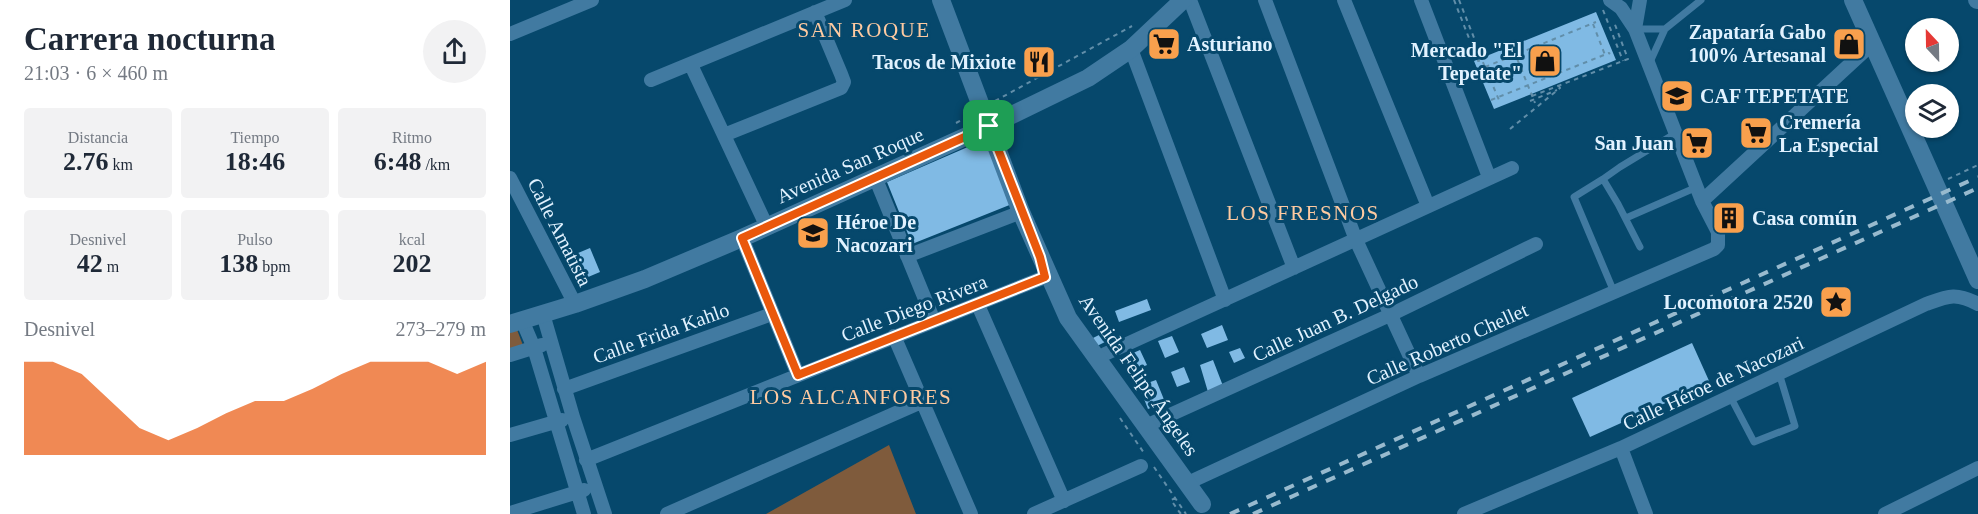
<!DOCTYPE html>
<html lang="es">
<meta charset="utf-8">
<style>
:root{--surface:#fff;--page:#f2f2f3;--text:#1f2937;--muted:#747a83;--accent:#ea580c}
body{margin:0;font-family:"Times New Roman",serif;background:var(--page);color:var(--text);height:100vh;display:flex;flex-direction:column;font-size:22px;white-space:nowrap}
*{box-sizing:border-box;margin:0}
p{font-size:20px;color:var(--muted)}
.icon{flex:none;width:33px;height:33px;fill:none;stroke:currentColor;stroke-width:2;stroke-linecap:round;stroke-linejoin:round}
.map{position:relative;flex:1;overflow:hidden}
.sheet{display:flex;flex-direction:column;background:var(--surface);width:510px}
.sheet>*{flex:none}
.needle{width:39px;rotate:338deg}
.tools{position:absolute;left:1395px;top:18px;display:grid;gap:12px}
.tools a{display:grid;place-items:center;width:54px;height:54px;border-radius:50%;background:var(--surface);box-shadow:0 2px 4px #0004;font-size:30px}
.pin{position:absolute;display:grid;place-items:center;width:51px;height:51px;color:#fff;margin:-26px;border-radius:12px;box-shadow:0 3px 9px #0006}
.round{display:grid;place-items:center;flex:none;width:63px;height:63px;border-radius:32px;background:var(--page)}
.head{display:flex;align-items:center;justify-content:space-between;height:102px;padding:0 24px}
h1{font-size:33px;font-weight:800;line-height:45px}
.stats{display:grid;grid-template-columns:repeat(3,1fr);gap:9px;height:102px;padding:6px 24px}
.stats div{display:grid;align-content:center;border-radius:6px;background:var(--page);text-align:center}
.stats b{font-size:26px;font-weight:800}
.stats small{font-size:16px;font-weight:400}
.stats p{font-size:16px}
.chart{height:168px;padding:12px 24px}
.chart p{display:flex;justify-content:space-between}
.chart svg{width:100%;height:108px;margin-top:6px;fill:var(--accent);opacity:.7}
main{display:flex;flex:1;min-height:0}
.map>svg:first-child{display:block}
</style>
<main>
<section class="sheet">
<div class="head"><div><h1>Carrera nocturna</h1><p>21:03 · 6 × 460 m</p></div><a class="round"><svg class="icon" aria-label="share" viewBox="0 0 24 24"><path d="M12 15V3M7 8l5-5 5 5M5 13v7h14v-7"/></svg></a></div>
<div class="stats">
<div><p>Distancia</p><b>2.76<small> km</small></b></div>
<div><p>Tiempo</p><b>18:46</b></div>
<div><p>Ritmo</p><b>6:48<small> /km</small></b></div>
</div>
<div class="stats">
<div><p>Desnivel</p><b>42<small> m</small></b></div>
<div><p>Pulso</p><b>138<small> bpm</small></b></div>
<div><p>kcal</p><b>202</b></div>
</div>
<div class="chart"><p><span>Desnivel</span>273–279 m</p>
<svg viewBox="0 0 160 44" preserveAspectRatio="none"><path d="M0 44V6L10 6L20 11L30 22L40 33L50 38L60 33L70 27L80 22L90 22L100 17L110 11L120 6L130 6L140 6L150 11L160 6V44z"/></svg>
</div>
</section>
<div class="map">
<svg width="1468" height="514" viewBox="0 0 1468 514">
<rect width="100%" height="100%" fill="#06486c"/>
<!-- green -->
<path fill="#7f5b3c" d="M6 327 14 348 0 352V329Z
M379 445 406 514H256Z"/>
<!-- building -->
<path fill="#80bae4" d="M1086 12 1106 60 984 109 964 61Z
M467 143 481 149 502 204 402 244 377 182Z
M1218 204 1232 224 1217 232 1206 212Z
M80 248 90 272 71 280 61 256Z
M637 299 641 310 609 322 605 311Z
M712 325 718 340 697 348 691 334Z
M599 330 603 338 587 346 583 338Z
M662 336 669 352 655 358 648 341Z
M1182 343 1200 383 1080 437 1062 398Z
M730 348 735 358 724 363 719 352Z
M630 350 637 365 621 372 614 357Z
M703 360 713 386 698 392 690 365Z
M674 367 680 382 667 387 661 372Z
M646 380 655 402 638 409 629 386Z"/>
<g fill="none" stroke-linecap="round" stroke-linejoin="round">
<!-- path -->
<path stroke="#618ea9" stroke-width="2" stroke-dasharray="4.5 4.5" stroke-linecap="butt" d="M944 0 968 61 972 60 989 100
M949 0 972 58
M1093 10 1113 61
M1083 24 1095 55
M1027 46 1039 77
M1004 51 1025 103
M975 67 1086 22
M1022 96 1118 59 1104 22
M981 100 1099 53 1100 54
M485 101 622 26
M1020 101 1047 90
M446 123 459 116
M1000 129 1050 88 1049 86
M1438 179 1468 165
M610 418 634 453
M644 467 676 514
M666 498 661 500 670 513 675 511"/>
<!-- lane -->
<path stroke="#417aa1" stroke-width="7" d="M1125 29H1155
M1140 62 1155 29 1191 0
M1093 179 1064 197 1104 292
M1116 218 1187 187
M1130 247 1108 204 1093 179 1110 167 1166 133
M1220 396 1244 442 1285 426 1269 373"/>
<!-- street -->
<path stroke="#417aa1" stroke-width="14" d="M680 0 784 268
M755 0 846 240 909 376
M834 0 918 206
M911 0 979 177
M1125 29 1130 0
M0 34 82 0
M621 49 715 300
M181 65 257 227
M141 80 335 0
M214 135 331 88 334 82 331 74 305 12
M365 177 424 321
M0 178 65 304
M1192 201 1363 43
M232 238 288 375
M397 256 511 212
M468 305 554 501
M33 314 63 417 95 514
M12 320 24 348 74 514
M384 336 461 514
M595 354 1002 168
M0 355 32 345
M54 389 262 314
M640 424 880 315 1026 244
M0 435 52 420
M1111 448 1136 514
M76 460 535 277
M682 481 909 376 1204 249 1208 245V232L1192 201 1125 29 1111 8 1100 0
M0 513 74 490
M157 514 411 402
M524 514 631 466
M954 514 1111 448 1416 304C1438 296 1446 292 1468 304
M1375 514 1468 468"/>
<!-- secondary -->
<path stroke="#417aa1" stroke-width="18" d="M431 0 511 212 558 318 692 504
M1343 0 1468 280
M1467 0H1468
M0 324 65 304 135 279 232 238 479 126 578 78 621 49 673 0"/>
<!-- rail -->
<path stroke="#98bace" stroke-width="4" stroke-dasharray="10 10" stroke-linecap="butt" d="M720 514 1468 177
M743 514 1468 188"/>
</g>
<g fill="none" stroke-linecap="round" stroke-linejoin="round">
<defs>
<path id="route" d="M479 126 530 257 535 277 288 375 232 238Z"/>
</defs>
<!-- route casing -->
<use href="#route" stroke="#fff" stroke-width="12"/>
<!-- route -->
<use href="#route" stroke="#ea580c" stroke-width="8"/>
</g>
<!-- icons -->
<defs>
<symbol id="supermarket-square" viewBox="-11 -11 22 22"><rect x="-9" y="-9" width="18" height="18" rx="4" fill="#f9a04d" stroke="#06486c"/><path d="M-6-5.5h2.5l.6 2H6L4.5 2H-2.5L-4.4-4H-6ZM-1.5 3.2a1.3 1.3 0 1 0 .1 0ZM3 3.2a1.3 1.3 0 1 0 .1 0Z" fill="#111"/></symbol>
<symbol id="shop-square" viewBox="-11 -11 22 22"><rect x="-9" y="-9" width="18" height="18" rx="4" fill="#f9a04d" stroke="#06486c"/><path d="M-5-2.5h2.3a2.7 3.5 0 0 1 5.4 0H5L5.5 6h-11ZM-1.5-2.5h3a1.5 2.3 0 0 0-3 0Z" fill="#111"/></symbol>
<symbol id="restaurant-square" viewBox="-11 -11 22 22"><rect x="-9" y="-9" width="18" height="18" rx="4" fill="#f9a04d" stroke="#06486c"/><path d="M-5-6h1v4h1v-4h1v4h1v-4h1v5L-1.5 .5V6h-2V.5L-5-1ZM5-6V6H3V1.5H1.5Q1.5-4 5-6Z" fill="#111"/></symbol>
<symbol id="school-square" viewBox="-11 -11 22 22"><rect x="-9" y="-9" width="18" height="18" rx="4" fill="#f9a04d" stroke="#06486c"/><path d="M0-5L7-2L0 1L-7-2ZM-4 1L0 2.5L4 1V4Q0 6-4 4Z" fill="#111"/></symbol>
<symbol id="building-square" viewBox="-11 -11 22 22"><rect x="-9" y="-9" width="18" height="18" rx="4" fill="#f9a04d" stroke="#06486c"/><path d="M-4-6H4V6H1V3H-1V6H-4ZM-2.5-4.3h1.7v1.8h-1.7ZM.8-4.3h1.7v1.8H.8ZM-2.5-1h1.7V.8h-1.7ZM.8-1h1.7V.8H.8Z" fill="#111"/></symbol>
<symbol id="sight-square" viewBox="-11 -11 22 22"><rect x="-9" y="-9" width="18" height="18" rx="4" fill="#f9a04d" stroke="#06486c"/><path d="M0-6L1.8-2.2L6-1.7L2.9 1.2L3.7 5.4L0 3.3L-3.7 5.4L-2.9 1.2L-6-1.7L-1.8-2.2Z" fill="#111"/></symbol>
</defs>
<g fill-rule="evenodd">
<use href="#supermarket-square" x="635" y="25" width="38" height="38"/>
<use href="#shop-square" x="1320" y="25" width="38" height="38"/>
<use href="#shop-square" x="1016" y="42" width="38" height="38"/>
<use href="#restaurant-square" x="510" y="43" width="38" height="38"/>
<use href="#school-square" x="1148" y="77" width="38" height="38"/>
<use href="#supermarket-square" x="1227" y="114" width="38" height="38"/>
<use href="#supermarket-square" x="1168" y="124" width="38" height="38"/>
<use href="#building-square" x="1200" y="199" width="38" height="38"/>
<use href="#school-square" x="284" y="214" width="38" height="38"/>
<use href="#sight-square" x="1307" y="283" width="38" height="38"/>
</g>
<g text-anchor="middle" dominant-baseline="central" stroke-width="6" stroke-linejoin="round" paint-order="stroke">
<!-- poi labels -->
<g font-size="20" font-weight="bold" fill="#e1f2ff" stroke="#06486c" text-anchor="end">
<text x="1316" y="32">Zapataría Gabo<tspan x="1316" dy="23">100% Artesanal</tspan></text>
<text x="677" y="44" text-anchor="start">Asturiano</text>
<text x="1012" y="50">Mercado "El<tspan x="1012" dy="23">Tepetate"</tspan></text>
<text x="506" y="62">Tacos de Mixiote</text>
<text x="1190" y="96" text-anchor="start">CAF TEPETATE</text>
<text x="1269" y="122" text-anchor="start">Cremería<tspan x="1269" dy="23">La Especial</tspan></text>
<text x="1164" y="143">San Juan</text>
<text x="1242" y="218" text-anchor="start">Casa común</text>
<text x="326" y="222" text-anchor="start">Héroe De<tspan x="326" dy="23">Nacozari</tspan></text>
<text x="1303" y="302">Locomotora 2520</text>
</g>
<!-- street labels -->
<g font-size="20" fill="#e1f2ff" stroke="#06486c">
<text transform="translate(340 165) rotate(-24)">Avenida San Roque</text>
<text transform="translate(50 232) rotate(63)">Calle Amatista</text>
<text transform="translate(404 308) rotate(-21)">Calle Diego Rivera</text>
<text transform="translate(825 318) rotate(-25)">Calle Juan B. Delgado</text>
<text transform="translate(151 333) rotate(-20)">Calle Frida Kahlo</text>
<text transform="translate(937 344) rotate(-24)">Calle Roberto Chellet</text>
<text transform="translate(629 375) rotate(55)">Avenida Felipe Ángeles</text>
<text transform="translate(1203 383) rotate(-25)">Calle Héroe de Nacozari</text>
</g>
<!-- neighbourhood labels -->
<g font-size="21" letter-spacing="1.5" fill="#fecaa1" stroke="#06486c">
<text x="354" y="30">SAN ROQUE</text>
<text x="793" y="213">LOS FRESNOS</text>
<text x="341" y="397">LOS ALCANFORES</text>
</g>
</g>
</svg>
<div class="tools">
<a><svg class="needle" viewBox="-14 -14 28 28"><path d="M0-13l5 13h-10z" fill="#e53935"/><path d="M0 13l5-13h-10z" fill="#747a83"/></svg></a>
<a><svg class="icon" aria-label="layers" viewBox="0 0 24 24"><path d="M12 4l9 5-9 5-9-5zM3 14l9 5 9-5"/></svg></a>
</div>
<div class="pin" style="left:479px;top:126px;background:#1e9e55"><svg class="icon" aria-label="arrive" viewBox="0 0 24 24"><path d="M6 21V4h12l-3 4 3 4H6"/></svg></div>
</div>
</main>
